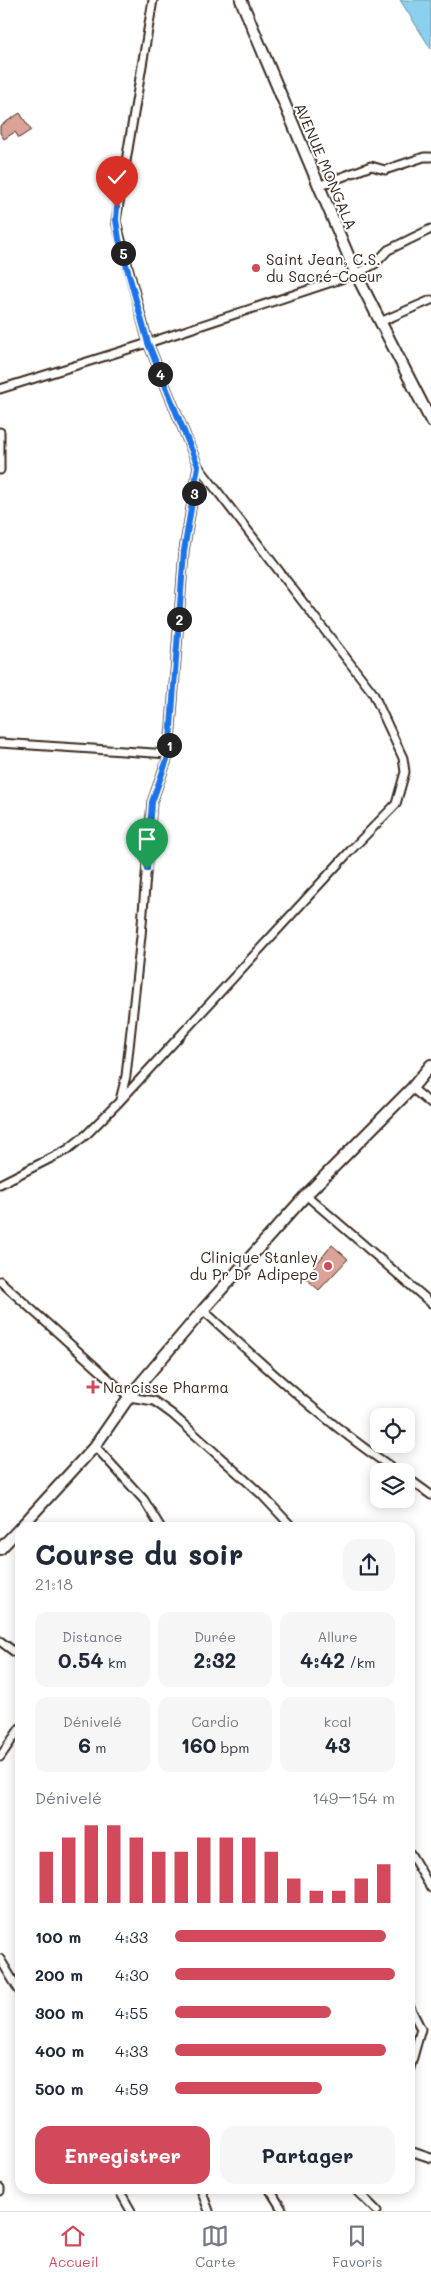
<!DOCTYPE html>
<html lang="fr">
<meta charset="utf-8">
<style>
:root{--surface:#fff;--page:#f6f6f7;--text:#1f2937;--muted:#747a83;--line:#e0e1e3;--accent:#d1495b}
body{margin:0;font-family:Mali,sans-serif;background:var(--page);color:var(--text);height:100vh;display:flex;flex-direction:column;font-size:19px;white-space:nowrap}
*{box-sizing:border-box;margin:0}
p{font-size:16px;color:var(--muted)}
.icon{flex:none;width:28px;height:28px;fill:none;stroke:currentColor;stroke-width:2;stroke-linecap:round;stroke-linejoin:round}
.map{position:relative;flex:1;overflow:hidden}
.panel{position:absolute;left:15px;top:1522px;width:400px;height:672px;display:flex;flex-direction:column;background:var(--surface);border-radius:15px;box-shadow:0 2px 12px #0003}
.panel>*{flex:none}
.controls{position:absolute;left:370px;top:1408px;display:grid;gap:10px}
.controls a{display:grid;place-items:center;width:45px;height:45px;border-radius:10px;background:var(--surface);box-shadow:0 2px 12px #0003;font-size:25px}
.pin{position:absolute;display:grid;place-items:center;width:42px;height:42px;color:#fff;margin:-51px -21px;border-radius:50% 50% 50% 0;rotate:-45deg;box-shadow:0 0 5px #0007}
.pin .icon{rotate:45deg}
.km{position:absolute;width:25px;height:25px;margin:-12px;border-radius:50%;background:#222;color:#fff;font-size:14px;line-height:25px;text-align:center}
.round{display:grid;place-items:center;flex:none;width:52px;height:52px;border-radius:15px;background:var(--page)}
.overview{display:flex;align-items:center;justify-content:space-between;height:85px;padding:0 20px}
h1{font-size:28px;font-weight:700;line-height:38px}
.metrics{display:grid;grid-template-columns:repeat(3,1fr);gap:8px;height:85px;padding:5px 20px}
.metrics div{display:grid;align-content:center;border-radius:12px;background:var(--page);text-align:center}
.metrics b{font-size:21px;font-weight:700}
.metrics small{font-size:14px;font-weight:400}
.metrics p{font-size:14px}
.chart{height:140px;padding:10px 20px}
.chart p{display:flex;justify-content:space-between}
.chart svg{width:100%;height:90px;margin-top:5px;stroke:var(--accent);stroke-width:6}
.action{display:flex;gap:10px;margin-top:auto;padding:10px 20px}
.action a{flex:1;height:58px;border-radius:15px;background:var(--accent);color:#fff;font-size:20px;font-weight:700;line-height:58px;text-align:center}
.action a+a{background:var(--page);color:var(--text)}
ul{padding:0 20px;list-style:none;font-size:16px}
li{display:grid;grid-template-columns:80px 60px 1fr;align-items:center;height:38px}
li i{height:12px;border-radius:6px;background:var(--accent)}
.menu{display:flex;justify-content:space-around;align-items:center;height:70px;border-top:1px solid var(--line);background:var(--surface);font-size:14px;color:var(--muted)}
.menu a{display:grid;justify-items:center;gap:2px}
.menu .active{color:var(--accent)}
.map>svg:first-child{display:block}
</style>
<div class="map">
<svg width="431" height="2211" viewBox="0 0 431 2211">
<rect width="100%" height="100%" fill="#fff"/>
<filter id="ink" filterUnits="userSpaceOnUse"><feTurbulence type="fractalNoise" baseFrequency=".02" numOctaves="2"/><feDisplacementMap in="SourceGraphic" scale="10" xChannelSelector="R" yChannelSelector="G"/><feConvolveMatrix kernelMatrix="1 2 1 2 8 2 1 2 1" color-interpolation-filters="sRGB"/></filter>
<g filter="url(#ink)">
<!-- water -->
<path fill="#8bd0ec" stroke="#6b8e9a" d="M400 0H431V49Z"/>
<!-- building -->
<path fill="#dba297" stroke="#3b2a1e" d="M20 113 31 130 19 138 15 132 4 139 0 133V126Z
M332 1245 348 1259 319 1290 305 1278Z"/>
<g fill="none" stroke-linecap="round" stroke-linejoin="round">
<defs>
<path id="street" d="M318 186 371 166 385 170 424 157H431
M380 322 431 300
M0 389 148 343 356 274 375 264 388 250 431 229
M0 432V470
M0 743 169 754
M412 1088 431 1104
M120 1100 126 1076 141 936 152 802 169 754 184 551 198 466
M0 1184 67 1150 87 1134 119 1102 351 850 396 804 405 772 403 758 373 693 198 466 148 343 116 221 153 0
M306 1195 431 1303
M0 1281 129 1397 154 1401 172 1414 262 1495 293 1528
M203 1310C265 1367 327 1424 397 1471
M95 1446 144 1500 161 1528
M406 1477 431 1495
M0 1641 20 1656
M0 1757 20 1728
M410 1853 431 1888
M0 1959 20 1992
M410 2007 421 2029 410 2068
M410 2151 431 2158
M0 2188V2191
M119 2190 131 2211
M201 2190 209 2211
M270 2190 283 2211
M356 2190 377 2211"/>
<path id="secondary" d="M241 0 356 274 431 421
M20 1528 95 1446 129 1397 203 1310 306 1195 412 1088 431 1065
M0 1549 20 1528"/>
</defs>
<!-- street casing -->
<use href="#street" stroke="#3b2a1e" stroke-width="11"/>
<!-- secondary casing -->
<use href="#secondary" stroke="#3b2a1e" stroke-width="14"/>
<!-- street -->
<use href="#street" stroke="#fff" stroke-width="7"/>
<!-- secondary -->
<use href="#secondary" stroke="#fff" stroke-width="10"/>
</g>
</g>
<g fill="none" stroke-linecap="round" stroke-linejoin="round" filter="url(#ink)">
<defs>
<path id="route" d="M117 207 116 220 119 239 148 343 198 466 184 551 169 754 152 802 147 869"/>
</defs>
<!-- route casing -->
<use href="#route" stroke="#fff" stroke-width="10"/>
<!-- route -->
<use href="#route" stroke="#1a73e8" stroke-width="6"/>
</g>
<!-- markers -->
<g fill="#d1495b" stroke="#fff" stroke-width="2">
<circle cx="256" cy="268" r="5"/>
<circle cx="328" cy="1266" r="5"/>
<path d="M90.5 1379.5h5v5h5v5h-5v5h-5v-5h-5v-5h5z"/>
</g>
<g text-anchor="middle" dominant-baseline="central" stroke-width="4" stroke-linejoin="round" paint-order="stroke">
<!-- street labels -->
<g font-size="15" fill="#3b2a1e" stroke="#fff">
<text transform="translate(326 166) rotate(67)">AVENUE MONGALA</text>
</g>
<!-- poi labels -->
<g font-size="15" fill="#3b2a1e" stroke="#fff" text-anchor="start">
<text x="266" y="259">Saint Jean, C.S.<tspan x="266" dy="17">du Sacré-Coeur</tspan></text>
<text x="318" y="1257" text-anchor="end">Clinique Stanley<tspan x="318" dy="17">du Pr Dr Adipepe</tspan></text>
<text x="103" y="1387">Narcisse Pharma</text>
</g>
</g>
</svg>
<div class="controls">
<a><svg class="icon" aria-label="locate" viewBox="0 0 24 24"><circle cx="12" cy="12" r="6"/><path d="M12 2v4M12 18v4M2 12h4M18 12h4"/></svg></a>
<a><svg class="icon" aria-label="layers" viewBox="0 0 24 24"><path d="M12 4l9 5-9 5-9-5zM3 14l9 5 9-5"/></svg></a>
</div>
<div class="pin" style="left:147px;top:869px;background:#1e9e55"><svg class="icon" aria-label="arrive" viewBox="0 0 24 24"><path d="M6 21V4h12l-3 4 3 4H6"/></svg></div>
<div class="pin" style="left:117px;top:207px;background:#d93025"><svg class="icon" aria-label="check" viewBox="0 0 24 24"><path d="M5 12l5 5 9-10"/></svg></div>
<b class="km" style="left:169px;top:745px">1</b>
<b class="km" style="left:179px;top:619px">2</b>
<b class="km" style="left:194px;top:493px">3</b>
<b class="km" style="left:160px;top:374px">4</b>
<b class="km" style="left:123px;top:253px">5</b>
<section class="panel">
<div class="overview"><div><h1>Course du soir</h1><p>21:18</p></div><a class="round"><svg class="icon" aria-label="share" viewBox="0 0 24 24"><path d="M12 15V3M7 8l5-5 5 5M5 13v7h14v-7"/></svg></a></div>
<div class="metrics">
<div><p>Distance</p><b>0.54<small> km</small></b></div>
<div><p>Durée</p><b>2:32</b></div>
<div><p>Allure</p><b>4:42<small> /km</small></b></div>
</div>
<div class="metrics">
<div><p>Dénivelé</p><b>6<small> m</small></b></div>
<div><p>Cardio</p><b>160<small> bpm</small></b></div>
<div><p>kcal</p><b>43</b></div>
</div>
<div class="chart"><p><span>Dénivelé</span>149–154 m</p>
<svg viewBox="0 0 160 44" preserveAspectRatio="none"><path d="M5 44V19M15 44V12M25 44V6M35 44V6M45 44V12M55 44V19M65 44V19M75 44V12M85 44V12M95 44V12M105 44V19M115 44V32M125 44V38M135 44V38M145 44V32M155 44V25"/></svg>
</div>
<ul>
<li><b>100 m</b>4:33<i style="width:96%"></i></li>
<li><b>200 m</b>4:30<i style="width:100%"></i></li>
<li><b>300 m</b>4:55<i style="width:71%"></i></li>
<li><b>400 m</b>4:33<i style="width:96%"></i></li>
<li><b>500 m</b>4:59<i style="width:67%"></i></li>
</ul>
<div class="action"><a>Enregistrer</a><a>Partager</a></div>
</section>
</div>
<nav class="menu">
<a class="active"><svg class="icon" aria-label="home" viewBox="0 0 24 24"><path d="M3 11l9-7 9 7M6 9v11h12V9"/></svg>Accueil</a>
<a><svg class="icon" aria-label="map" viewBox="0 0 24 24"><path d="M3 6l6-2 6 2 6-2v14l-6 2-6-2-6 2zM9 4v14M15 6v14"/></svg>Carte</a>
<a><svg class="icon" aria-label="saved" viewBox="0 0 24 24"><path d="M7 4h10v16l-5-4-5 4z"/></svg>Favoris</a>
</nav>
